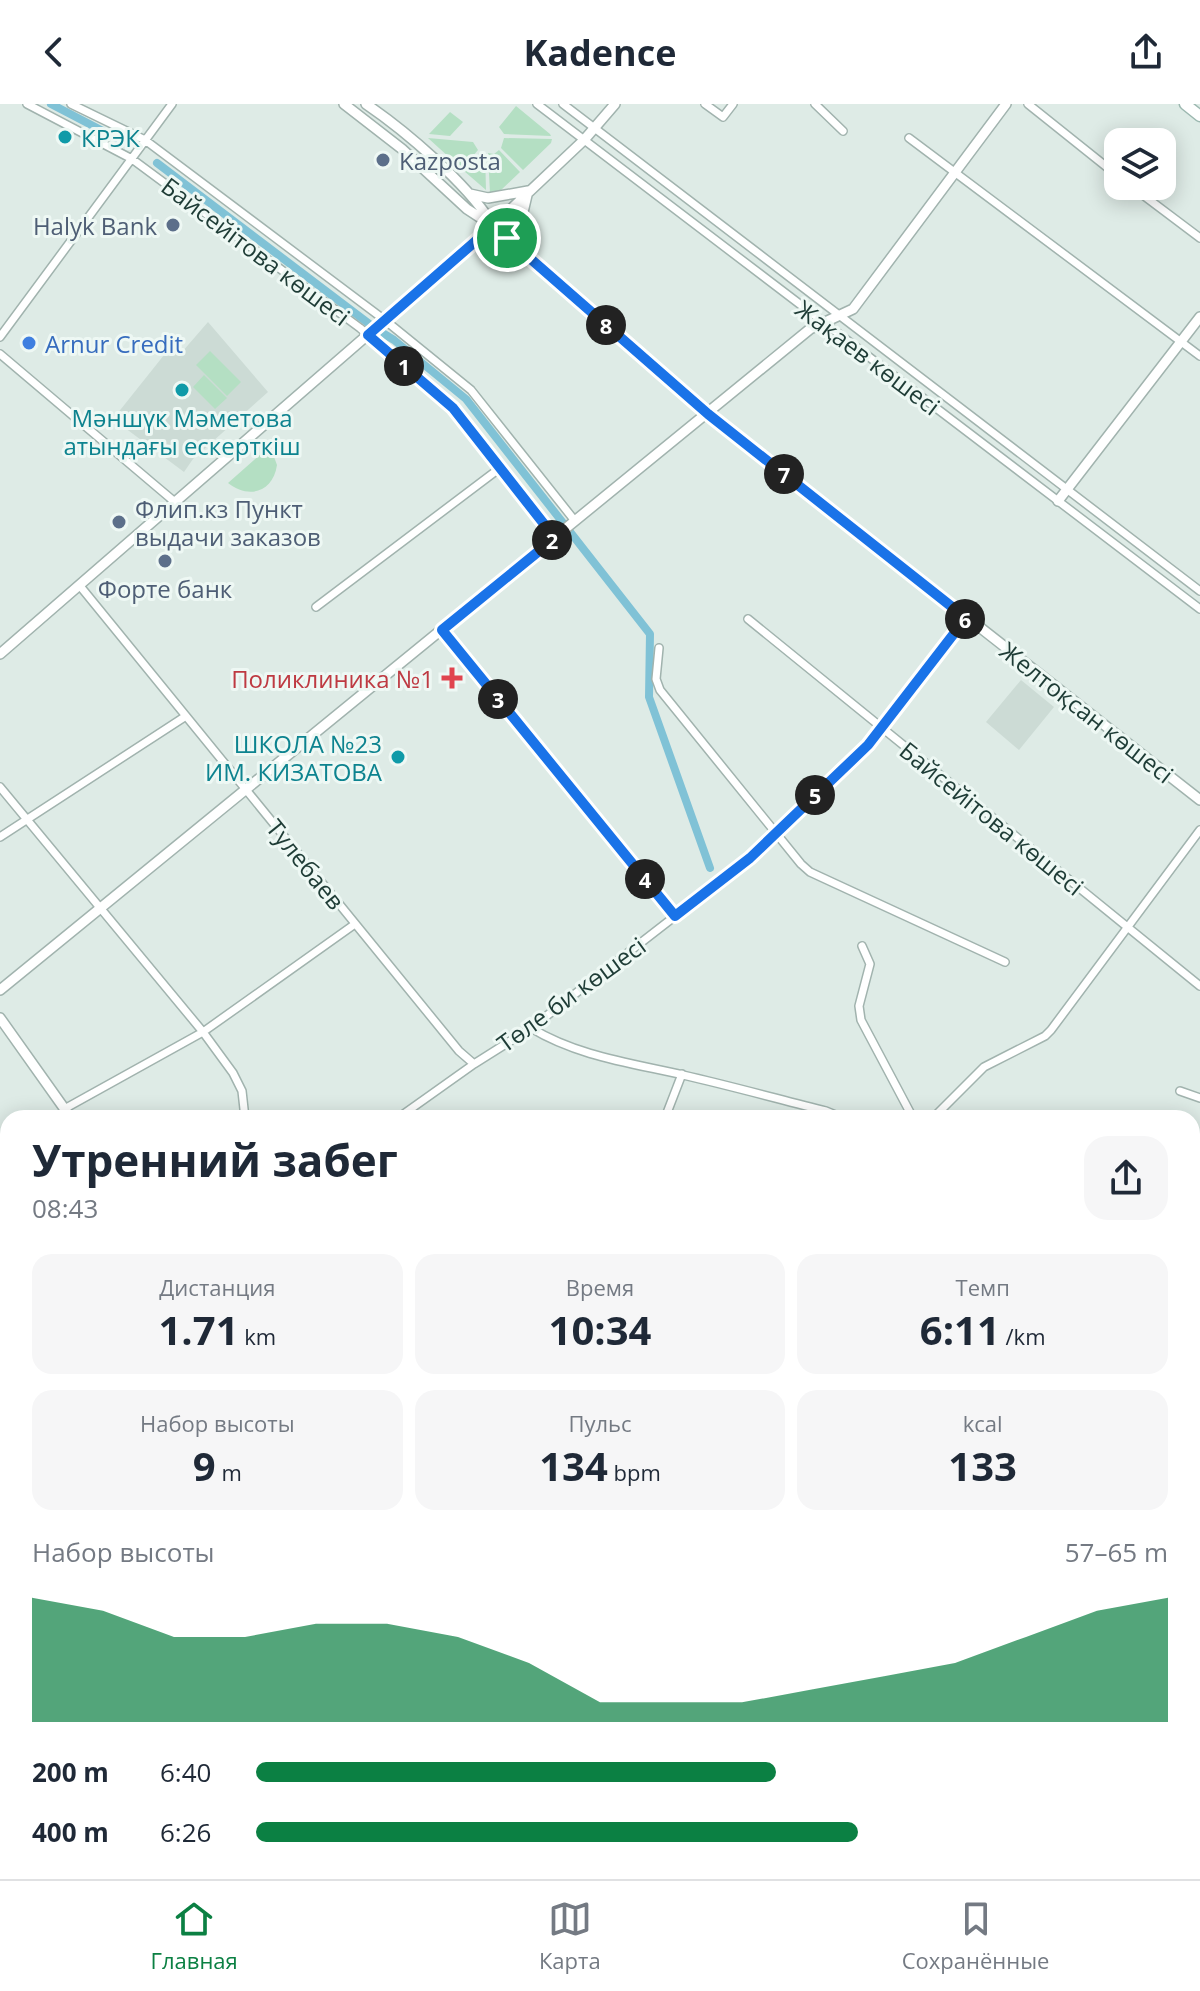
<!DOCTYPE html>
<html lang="ru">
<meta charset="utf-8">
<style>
:root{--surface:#fff;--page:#f6f6f7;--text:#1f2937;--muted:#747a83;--line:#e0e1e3;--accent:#0b8043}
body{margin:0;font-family:"Open Sans",sans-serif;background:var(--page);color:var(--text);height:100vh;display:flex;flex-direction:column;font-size:30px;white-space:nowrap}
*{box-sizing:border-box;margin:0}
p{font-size:26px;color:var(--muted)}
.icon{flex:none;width:44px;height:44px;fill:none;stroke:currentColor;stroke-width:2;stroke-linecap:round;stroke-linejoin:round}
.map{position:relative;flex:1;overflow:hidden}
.side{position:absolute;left:0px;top:1006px;width:1200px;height:770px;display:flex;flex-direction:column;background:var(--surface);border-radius:24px 24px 0 0;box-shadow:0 4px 20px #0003}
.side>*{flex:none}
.controls{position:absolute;left:1104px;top:24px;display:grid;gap:16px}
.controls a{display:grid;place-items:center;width:72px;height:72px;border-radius:16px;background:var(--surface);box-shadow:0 4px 20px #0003;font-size:40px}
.pin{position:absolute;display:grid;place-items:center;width:68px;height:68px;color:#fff;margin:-34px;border:4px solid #fff;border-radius:50%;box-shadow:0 2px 8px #0007}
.km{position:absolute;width:40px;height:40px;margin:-20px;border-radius:50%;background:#222;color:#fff;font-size:22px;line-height:40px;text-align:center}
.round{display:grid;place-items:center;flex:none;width:84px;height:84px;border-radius:24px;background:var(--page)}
.overview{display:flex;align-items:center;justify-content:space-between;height:136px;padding:0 32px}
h1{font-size:44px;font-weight:700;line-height:60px}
.metrics{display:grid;grid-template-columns:repeat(3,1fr);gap:12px;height:136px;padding:8px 32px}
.metrics div{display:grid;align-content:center;border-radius:20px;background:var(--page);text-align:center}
.metrics b{font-size:40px;font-weight:700}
.metrics small{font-size:22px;font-weight:400}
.metrics p{font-size:22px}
.chart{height:224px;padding:16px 32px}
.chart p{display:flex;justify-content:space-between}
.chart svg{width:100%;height:144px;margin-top:8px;fill:var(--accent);opacity:.7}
ul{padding:0 32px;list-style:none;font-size:26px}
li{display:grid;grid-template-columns:128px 96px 1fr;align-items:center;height:60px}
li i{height:20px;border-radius:10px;background:var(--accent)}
header{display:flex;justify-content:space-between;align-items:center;height:104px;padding:0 32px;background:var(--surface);font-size:36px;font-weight:700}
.tab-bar{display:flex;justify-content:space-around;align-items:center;height:112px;border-top:2px solid var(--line);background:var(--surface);font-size:22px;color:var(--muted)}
.tab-bar a{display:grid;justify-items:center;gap:4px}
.tab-bar .active{color:var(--accent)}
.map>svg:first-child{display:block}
</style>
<header><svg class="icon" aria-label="back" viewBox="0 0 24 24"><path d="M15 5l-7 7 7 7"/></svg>Kadence<svg class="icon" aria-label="share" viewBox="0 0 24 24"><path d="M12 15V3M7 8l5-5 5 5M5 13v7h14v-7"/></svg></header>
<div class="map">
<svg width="1200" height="1775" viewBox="0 0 1200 1775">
<rect width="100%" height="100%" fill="#deebe6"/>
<!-- built -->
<path fill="#ccdbd5" d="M208 218 268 288 193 355 184 368 113 315 172 241 182 248Z
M1021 576 1054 603 1019 646 986 618Z"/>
<!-- green -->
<path fill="#b4dfc3" d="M516 2 550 30 551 32 504 30 499 23Z
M450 8 463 18 450 32 429 30Z
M428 34 473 38 478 46 462 65Z
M504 34 552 35 551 39 523 66 501 44Z
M499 46 520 68 500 87 490 89 488 49 494 50Z
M480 48 485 49 486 86 464 67Z
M210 247 241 278 227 292 196 261Z
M204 271 227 294 215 305 193 283Z
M270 342 277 361C273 389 248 395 228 379Z"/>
<!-- water -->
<path fill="#80c2d6" d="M0 1126H8V1244H0Z
M681 1768H1177L1187 1775H673Z"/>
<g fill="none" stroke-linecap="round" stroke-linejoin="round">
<!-- canal -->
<path stroke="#80c2d6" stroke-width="8" d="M51 0 122 37
M157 59 376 225 394 236 466 295 650 530 649 593 710 764"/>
<defs>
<path id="minor" d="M27 0 132 55 360 224 453 304 555 434
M71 0 145 36 386 217 471 286 575 417
M537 0 1200 505
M563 0 1200 487
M705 0 723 13 733 0
M815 0 843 27
M1028 0 1118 72
M909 34 1200 252
M1131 82 1200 134
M0 233 172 0
M0 250 176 399
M80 482 459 947 474 960
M316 503 500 364
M748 515 1200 882
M442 526 675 812
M659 544 656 575 660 586 801 760 810 768 1005 858
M0 683 203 928 233 969 242 987 245 1014
M0 733 186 612
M862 842 870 860 859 902 861 916 913 1014
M531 924C577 952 631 959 683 971 731 982 778 995 826 1007L843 1014
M1180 987 1200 994
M66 1004 203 928 355 820
M398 1014 474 960 531 924 750 754 883 625 966 514
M665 1014 682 970
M933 1014 984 963 1045 932 1051 926 1200 726
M1195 1227 1200 1217"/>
<path id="tertiary" d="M344 0 402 45 467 105 493 122 708 310 1200 696
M366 0C407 28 465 78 491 118
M470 90 488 94 528 87 520 121 528 151
M1058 397 1200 213
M0 550 493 122 584 36 615 0
M0 886 810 225 853 205 1006 0
M0 914 71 1014
M0 1066H8
M1192 1590 1200 1600"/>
<path id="secondary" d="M1185 0 1200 12"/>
</defs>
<!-- minor casing -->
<use href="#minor" stroke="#a1b3ae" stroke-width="10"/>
<!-- tertiary casing -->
<use href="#tertiary" stroke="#a1b3ae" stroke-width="12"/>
<!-- secondary casing -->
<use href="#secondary" stroke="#9cb8b0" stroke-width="13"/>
<!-- minor -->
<use href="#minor" stroke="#fff" stroke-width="7"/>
<!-- tertiary -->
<use href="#tertiary" stroke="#fff" stroke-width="9"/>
<!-- secondary -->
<use href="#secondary" stroke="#fff" stroke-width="10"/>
</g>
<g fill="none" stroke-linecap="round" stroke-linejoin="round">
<defs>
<path id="route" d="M493 122 708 310 966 514 868 641 750 754 675 812 442 526 555 434 453 304 368 231Z"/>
</defs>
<!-- route casing -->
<use href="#route" stroke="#fff" stroke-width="16"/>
<!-- route -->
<use href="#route" stroke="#1a73e8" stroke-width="10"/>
</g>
<!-- markers -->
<g fill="#0f9aa8" stroke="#eef8f4" stroke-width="3">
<circle cx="65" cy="33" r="8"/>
<circle cx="182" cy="286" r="8"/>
<circle cx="398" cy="653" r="8"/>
</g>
<g fill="#5c6f8a" stroke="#eef8f4" stroke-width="3">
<circle cx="383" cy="56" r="8"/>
<circle cx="173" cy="121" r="8"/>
<circle cx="119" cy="418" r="8"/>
<circle cx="165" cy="457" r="8"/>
</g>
<circle fill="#3f7fe0" stroke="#eef8f4" stroke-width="3" cx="29" cy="239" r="8"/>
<path fill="#e0444e" stroke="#eef8f4" stroke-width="3" d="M448 562h8v8h8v8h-8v8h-8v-8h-8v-8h8z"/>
<g text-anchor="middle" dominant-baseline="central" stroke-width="6" stroke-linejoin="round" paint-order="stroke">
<!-- culture labels -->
<g font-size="24" fill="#0d838f" stroke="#eef8f4" text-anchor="start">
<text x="81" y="33">КРЭК</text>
<text x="182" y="313" text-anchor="middle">Мәншүк Мәметова<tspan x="182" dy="28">атындағы ескерткіш</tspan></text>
<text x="382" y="639" text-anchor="end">ШКОЛА №23<tspan x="382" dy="28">ИМ. КИЗАТОВА</tspan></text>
</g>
<!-- service labels -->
<g font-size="24" fill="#4e5e75" stroke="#eef8f4" text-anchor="start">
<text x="399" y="56">Kazposta</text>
<text x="157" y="121" text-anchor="end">Halyk Bank</text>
<text x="135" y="404">Флип.кз Пункт<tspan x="135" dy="28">выдачи заказов</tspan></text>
<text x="165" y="484" text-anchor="middle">Форте банк</text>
</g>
<!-- street labels -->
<g font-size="24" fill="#1e3c36" stroke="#eef8f4">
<text transform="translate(256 147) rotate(37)">Байсейітова көшесі</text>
<text transform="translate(868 253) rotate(37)">Жақаев көшесі</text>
<text transform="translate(1087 608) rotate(38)">Желтоқсан көшесі</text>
<text transform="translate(992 714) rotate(39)">Байсейітова көшесі</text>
<text transform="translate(306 760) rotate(51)">Тулебаев</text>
<text transform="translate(571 890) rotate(-36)">Төле би көшесі</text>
</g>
<!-- shop labels -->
<g font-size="24" fill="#366cbe" stroke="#eef8f4" text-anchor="start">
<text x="45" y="239">Arnur Credit</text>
</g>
<!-- health labels -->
<g font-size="24" fill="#be3a42" stroke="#eef8f4" text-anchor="end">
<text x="434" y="574">Поликлиника №1</text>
</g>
</g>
</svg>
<div class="controls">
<a><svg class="icon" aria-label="layers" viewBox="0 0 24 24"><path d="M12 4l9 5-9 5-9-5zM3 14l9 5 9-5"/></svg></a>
</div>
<div class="pin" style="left:507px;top:134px;background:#1e9e55"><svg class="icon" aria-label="arrive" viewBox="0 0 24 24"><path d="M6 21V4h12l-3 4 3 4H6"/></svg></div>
<b class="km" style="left:404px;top:262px">1</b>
<b class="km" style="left:552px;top:436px">2</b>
<b class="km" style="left:498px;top:595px">3</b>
<b class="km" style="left:645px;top:775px">4</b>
<b class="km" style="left:815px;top:691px">5</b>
<b class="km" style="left:965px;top:515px">6</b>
<b class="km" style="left:784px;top:370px">7</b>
<b class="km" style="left:606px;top:221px">8</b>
<section class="side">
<div class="overview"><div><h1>Утренний забег</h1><p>08:43</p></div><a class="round"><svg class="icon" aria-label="share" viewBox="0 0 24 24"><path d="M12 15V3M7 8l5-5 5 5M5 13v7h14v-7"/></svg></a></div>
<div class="metrics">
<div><p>Дистанция</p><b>1.71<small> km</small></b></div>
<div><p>Время</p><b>10:34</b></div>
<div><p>Темп</p><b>6:11<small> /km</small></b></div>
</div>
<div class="metrics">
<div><p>Набор высоты</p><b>9<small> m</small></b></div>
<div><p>Пульс</p><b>134<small> bpm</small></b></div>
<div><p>kcal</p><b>133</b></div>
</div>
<div class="chart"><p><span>Набор высоты</span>57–65 m</p>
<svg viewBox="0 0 160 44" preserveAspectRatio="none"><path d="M0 44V6L10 10L20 18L30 18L40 14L50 14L60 18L70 26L80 38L90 38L100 38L110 34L120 30L130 26L140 18L150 10L160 6V44z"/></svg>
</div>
<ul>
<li><b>200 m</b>6:40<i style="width:57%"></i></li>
<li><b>400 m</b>6:26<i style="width:66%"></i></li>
</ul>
</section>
</div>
<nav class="tab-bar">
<a class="active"><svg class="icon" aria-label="home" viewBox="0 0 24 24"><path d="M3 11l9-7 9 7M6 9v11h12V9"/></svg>Главная</a>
<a><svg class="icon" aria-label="map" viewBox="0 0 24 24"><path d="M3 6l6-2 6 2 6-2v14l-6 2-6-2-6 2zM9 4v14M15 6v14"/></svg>Карта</a>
<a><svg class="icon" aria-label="saved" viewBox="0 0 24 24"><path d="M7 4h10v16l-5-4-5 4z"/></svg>Сохранённые</a>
</nav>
